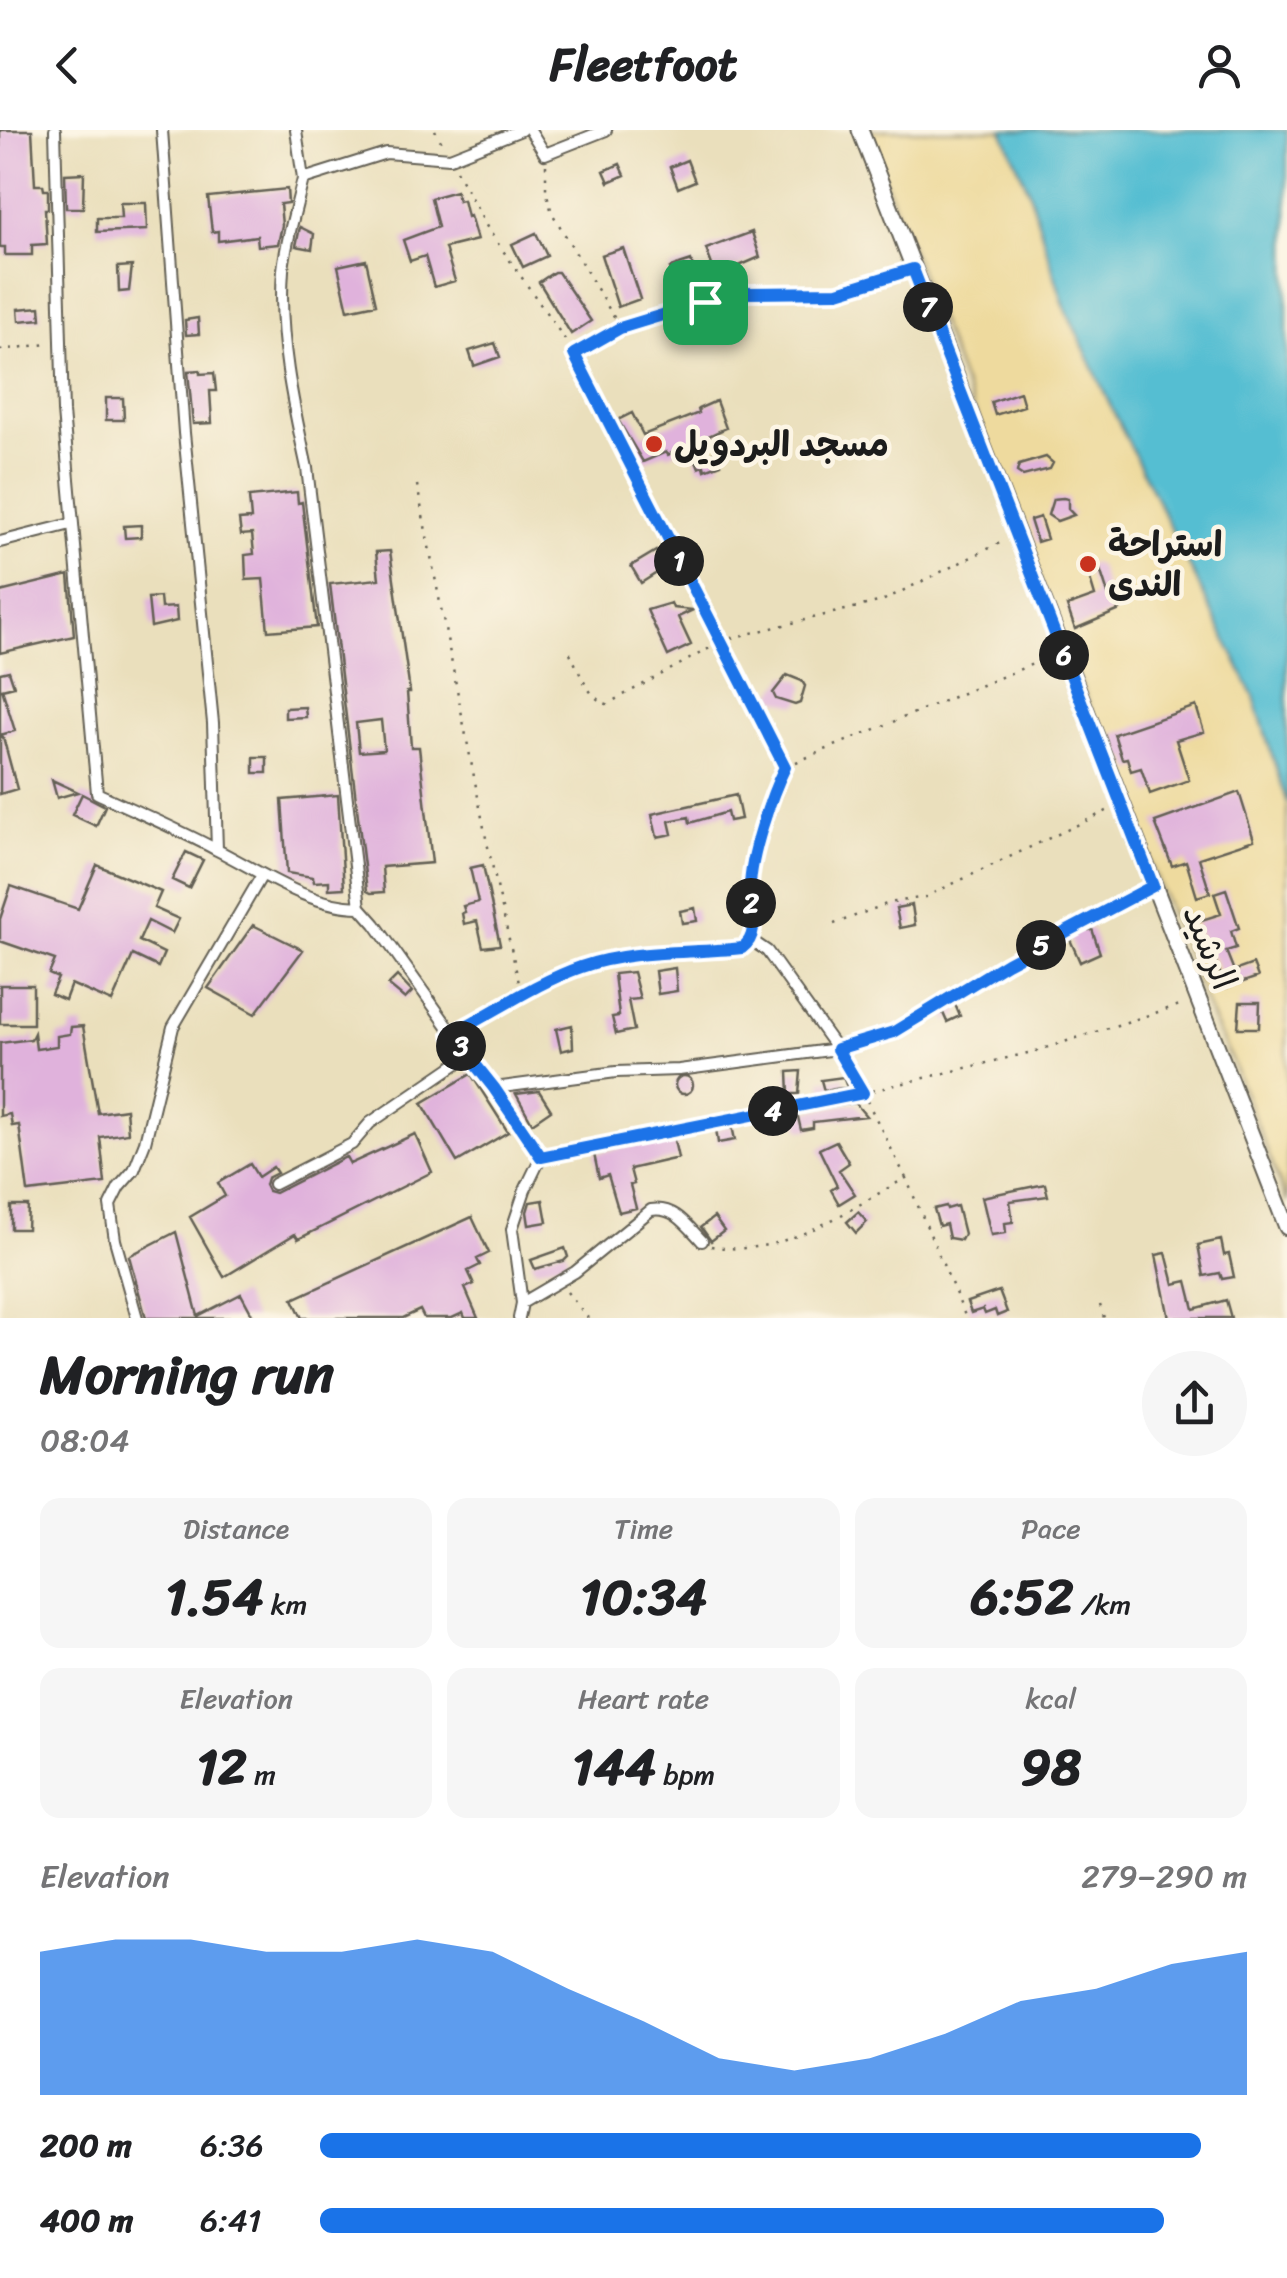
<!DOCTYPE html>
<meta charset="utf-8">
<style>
:root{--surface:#fff;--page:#f6f6f6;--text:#202124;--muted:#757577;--accent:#1a73e8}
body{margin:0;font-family:Sriracha,"Playpen Sans Arabic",sans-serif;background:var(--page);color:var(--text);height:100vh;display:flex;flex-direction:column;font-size:38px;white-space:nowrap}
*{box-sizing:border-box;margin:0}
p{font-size:32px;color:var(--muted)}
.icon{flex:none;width:55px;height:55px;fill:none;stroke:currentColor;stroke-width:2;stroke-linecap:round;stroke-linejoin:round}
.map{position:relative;height:1188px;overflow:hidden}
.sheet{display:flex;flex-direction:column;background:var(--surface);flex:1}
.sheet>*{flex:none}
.pin{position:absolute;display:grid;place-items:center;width:85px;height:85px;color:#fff;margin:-42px;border-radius:20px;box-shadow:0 5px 15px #0006}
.km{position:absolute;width:50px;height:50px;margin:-25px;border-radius:50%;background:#222;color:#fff;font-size:28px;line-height:50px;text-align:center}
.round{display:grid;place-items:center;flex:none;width:105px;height:105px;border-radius:52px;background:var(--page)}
.overview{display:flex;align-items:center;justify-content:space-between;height:170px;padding:0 40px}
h1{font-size:55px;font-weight:700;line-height:75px}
.stats{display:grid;grid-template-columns:repeat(3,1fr);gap:15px;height:170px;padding:10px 40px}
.stats div{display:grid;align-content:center;border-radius:20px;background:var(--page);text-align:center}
.stats b{font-size:50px;font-weight:700}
.stats small{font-size:28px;font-weight:400}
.stats p{font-size:28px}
.chart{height:280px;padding:20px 40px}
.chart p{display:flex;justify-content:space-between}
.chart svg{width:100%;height:180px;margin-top:10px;fill:var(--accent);opacity:.7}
ul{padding:0 40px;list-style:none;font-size:32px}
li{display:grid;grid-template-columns:160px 120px 1fr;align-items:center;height:75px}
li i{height:25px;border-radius:12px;background:var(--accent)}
header{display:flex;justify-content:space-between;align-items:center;height:130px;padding:0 40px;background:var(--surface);font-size:45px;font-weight:700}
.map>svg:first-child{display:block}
</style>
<header><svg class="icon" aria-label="back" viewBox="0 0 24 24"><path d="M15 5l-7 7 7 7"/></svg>Fleetfoot<svg class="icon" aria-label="person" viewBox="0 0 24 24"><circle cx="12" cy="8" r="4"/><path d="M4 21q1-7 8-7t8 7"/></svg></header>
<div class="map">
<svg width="1287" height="1188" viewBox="0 0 1287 1188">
<rect width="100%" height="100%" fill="#fcf5e5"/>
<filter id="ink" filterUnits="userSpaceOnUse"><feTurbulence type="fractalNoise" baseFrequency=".01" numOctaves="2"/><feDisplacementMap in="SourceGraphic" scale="20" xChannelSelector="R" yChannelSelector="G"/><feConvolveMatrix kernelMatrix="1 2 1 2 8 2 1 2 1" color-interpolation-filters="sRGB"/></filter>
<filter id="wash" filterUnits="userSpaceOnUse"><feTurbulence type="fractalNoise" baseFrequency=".0048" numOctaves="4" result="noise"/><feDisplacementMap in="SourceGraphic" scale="40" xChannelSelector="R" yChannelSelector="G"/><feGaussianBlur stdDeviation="2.25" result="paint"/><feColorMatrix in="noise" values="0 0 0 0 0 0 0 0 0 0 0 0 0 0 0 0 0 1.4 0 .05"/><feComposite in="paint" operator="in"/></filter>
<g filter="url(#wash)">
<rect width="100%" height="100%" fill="#eadfbc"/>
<!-- sand -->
<path fill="#eeda9e" stroke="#857b5d" stroke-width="2.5" d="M865 0H1009L1287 591V1072L1232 931 1209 882Z"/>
<!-- water -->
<path fill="#55bed2" stroke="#386d77" stroke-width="2.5" d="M1002 0H1287V674L1254 567 1113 281 1064 175 1028 59Z"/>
<g id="blocks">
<!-- building -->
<path fill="#e0b2dc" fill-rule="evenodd" d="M0 0H32L35 55H43L44 60H48V79H45L47 114 32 115V125H5V117H0Z
M687 30 695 51 678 58 670 37Z
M620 34 625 45 609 52 604 41Z
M84 43 83 78H66L65 44Z
M287 59 288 73 280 74 282 95 278 114 258 116 257 106 218 111V101L212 102 208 67Z
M456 61 458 71 463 70 467 87 470 86 477 110 445 118 455 151 434 157 425 126 410 131 403 110 438 97 431 68Z
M120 73H146L147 100 97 102V88H121Z
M300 97 314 104 312 119 296 116Z
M752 102 760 127 716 146 706 119Z
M536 103 547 126 523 137 512 114Z
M623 118 640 169 618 177 601 125Z
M366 130 376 174 348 180 338 136Z
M691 131 697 151 676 157 670 138Z
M132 136 129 161 119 162 118 137Z
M554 142H558L591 191 571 204 539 152Z
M40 177 41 189 19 191 18 179Z
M198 188 199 204 186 205 185 190Z
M495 213 500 227 474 236 469 221Z
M200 240V244L214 243 216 261H210L212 293 193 294 188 241Z
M1020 262 1024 276 995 285 991 272Z
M106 268H123L124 290H106Z
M716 271 726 298 668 325 666 322 643 332 618 290 632 283 643 305 699 283 698 279Z
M717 321 721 334 705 340 704 336 699 338 695 328Z
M1046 327 1053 333 1050 339 1023 346 1017 342 1019 335Z
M297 362 298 373 302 372 317 497 268 501 263 449 246 450 245 425 254 424 252 404 241 405 239 390 251 389 249 367Z
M1063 368 1068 369V379L1074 385 1057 391 1048 385 1053 369Z
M1040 387 1047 409 1037 412 1030 390Z
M141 395V407L125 408 124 396Z
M390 421 410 562H407L411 617H419L432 733 382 737 384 762 371 763 367 761 330 454 379 449 376 422ZM381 590 384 620 359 622 356 593Z
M656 421 666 437 641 453 631 436Z
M1093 433 1099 436 1109 467 1115 465 1120 480 1075 499 1067 476 1095 466 1086 436Z
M69 445 74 506 0 523V462Z
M160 467 161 478 176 477 177 491 151 497 148 468Z
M671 473 673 478 693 480 678 487 691 515 668 526 647 480Z
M9 541 14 556 2 559 15 601 0 605V543Z
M787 545 802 551 805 556 800 573 795 575 776 569 773 563Z
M1196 576 1204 602 1176 610 1189 650 1150 664 1141 638 1131 641 1127 628 1122 629 1114 604Z
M305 577 306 587 285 588V578Z
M0 607H3L17 659 0 664Z
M254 627H267V643H254Z
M52 650 78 662 57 668Z
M1239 662 1254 710 1199 728 1210 763 1197 767 1186 731 1172 736 1155 692Z
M82 664 105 676 96 696 72 685Z
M338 665 344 758 329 759V751L314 752 313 747 287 743 282 670Z
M736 665 741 689 729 691 727 682 690 693 689 687 669 691 672 704 657 707 652 684Z
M186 722 203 730 189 758 172 750Z
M97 735 161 762 154 778 179 789 172 803 148 791 139 811 164 823 158 837 133 825 112 872 71 854 65 870 51 864 58 848 49 844 55 830 0 811V789L11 756 78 779Z
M483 735 500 815 483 817 477 791 464 794 462 783 465 782 463 776 478 772 470 738Z
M1226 759 1239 798 1231 801 1236 818 1226 821 1234 841 1253 834 1258 847 1226 858 1213 825 1201 829 1198 818 1203 817 1195 792 1221 784 1214 763Z
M912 775 915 795 900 798 896 778Z
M695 778 697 791 682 793 680 781Z
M253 795 303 820 255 884 208 858Z
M1087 797 1089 800 1092 799 1100 823 1080 832 1068 805Z
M675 838 677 861 658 864 655 841Z
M633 842 640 869 628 870 634 900 616 904 612 887 619 886 614 844Z
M397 846 412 862 405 869 388 855Z
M0 855H33V894H0Z
M953 870 960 886 947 892 940 876Z
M1240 872H1260L1259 898H1238Z
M572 895 573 918 561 921 556 899Z
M83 896 98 983 126 979 128 1003 100 1007 105 1053 28 1062 19 995 12 996 10 984 0 986V913L31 909 34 903 36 919 57 916V906L70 904 71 897Z
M801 941 799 964H789L788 942Z
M471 944 508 1002 457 1032 422 973Z
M675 955a9 9 0 1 1 18 0a9 9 0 1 1-18 0Z
M843 947 847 957 824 961 821 950Z
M539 961 551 980 532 993 516 964Z
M855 973 866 986 813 992V998L801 1000 797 983Z
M732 996 735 1010 718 1013 716 999Z
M415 1004 432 1042 298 1109 295 1104 224 1147 190 1087 225 1066 218 1053 250 1034 258 1047 273 1037 277 1043 267 1048 265 1055 268 1061 275 1063 346 1027 350 1034Z
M673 1006 678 1028 630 1039 634 1054 630 1055 636 1078 619 1082 608 1045 599 1048 594 1024Z
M836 1011 849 1033 839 1040 855 1064 839 1074 831 1060 837 1056 819 1019Z
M1045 1054 1048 1066 1010 1071 1013 1092 1005 1093 1006 1103 991 1105 982 1067Z
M543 1070 547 1092 529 1095 527 1082 530 1072Z
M11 1076H28L27 1099H11Z
M946 1076 947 1079 957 1076 964 1104 961 1110 949 1108 946 1094 939 1096 934 1079Z
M858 1082 867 1092 856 1103 847 1092Z
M472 1087 489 1123 477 1129 480 1135 468 1141 474 1154 465 1158 478 1188H465L463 1183 452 1188H424L420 1180 403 1188H302L293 1169Z
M714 1087 724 1101 711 1111 701 1097Z
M176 1102 198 1186 241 1164 254 1188H146L129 1126Z
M1221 1110 1224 1125 1229 1124 1234 1147 1222 1149 1220 1143 1204 1146 1198 1115Z
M565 1118 568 1127 564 1131 535 1139 531 1130Z
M1166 1123 1174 1154 1187 1151 1194 1179 1226 1170 1231 1188H1169L1156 1125Z
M999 1161 1007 1182 997 1186 995 1180 985 1184 983 1179 971 1183 967 1172Z"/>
</g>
</g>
<g filter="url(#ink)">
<use href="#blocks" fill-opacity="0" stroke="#646054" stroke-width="2.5"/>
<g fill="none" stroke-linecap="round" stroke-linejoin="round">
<defs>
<path id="street" d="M55 0 63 282 97 663C137 682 178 699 217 720 261 742 310 777 360 777L375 794 541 1027 525 1060 512 1099 522 1173
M162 0 184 303 213 593 217 719
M296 0 303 49
M530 0 545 24 606 0
M0 412 71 394
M360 777 307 338C293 274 278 206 283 140 286 110 296 79 303 49L386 23 450 28 521 0
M451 904C495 882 535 853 581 837 633 819 689 824 742 817 762 805 750 779 750 759 750 727 771 665 785 637L574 224 621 198 705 172 745 163 838 162 913 139
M494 958 616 942 679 940 837 919 767 821 751 810
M274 1054 352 1014 370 993 468 926
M137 1188 115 1110 110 1075 119 1057 134 1040 145 1012 173 897 262 745
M519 1188 522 1173 575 1142 651 1080C674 1076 687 1095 702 1111"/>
<path id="secondary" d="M860 0 1287 1097"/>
</defs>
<!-- street casing -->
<use href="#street" stroke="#646054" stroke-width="14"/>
<!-- secondary casing -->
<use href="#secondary" stroke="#646054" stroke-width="19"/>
<!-- path -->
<path stroke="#646054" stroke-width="2.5" stroke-dasharray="2.5 8" stroke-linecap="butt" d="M435 0 443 15
M546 35V60L552 83 615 189
M456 40 488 99 568 214
M0 220 48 214
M417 355 486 708 519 853
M731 508 882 471 1004 411
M570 523C579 540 588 569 607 574L710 518
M796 632 1052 526
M834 794 889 773 925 767 1111 679
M849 916 894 902 1007 833 1142 762
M552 1025 863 963 843 929
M906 1048 863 963 1036 921 1183 874
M711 1116C781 1130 847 1080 906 1048L966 1188
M567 1162 588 1188
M1100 1175 1104 1188"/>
<!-- street -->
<use href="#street" stroke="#fff" stroke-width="10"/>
<!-- secondary -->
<use href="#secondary" stroke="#fff" stroke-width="15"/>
</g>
</g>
<g fill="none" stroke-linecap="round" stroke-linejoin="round" filter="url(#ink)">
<defs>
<path id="route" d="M913 139 1153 756 1007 833 894 902 837 919 863 963 541 1027 494 958 451 904C495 882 535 853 581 837 633 819 689 824 742 818 761 805 750 779 750 759 750 727 771 665 785 637L574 224 620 198 705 172 745 163 838 162Z"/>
</defs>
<!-- route casing -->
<use href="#route" stroke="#fff" stroke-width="20"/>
<!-- route -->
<use href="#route" stroke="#1a73e8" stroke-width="12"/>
</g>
<!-- markers -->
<g fill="#c8321e" stroke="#fcf5e5" stroke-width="4">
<circle cx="654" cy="314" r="10"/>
<circle cx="1088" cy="434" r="10"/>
</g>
<g text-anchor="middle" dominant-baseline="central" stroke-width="9" stroke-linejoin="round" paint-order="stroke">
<!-- poi labels -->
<g font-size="35" font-weight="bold" fill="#1c1c1c" stroke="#fcf5e5" text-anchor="start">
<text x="674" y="314">مسجد البردويل</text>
<text x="1108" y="414">استراحة<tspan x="1108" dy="40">الندى</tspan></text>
</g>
<!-- street labels -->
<g font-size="35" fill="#1c1c1c" stroke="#fcf5e5">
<text transform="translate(1210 817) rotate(68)">الرشيد</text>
</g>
</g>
</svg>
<div class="pin" style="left:705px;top:172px;background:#1e9e55"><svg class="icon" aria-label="arrive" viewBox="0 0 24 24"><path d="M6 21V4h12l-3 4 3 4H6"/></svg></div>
<b class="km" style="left:679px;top:431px">1</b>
<b class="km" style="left:751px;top:773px">2</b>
<b class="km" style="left:461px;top:916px">3</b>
<b class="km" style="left:773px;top:981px">4</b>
<b class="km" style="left:1041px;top:815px">5</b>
<b class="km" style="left:1064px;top:525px">6</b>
<b class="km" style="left:928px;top:177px">7</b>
</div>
<section class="sheet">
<div class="overview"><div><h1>Morning run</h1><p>08:04</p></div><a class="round"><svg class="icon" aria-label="share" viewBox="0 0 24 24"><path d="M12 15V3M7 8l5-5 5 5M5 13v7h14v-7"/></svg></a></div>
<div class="stats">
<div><p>Distance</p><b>1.54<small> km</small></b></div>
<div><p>Time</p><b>10:34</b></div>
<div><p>Pace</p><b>6:52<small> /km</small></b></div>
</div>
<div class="stats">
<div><p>Elevation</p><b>12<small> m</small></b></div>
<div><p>Heart rate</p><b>144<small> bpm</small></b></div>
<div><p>kcal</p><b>98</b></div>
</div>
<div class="chart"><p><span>Elevation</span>279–290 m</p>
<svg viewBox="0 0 160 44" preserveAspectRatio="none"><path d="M0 44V9L10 6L20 6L30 9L40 9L50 6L60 9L70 18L80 26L90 35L100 38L110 35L120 29L130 21L140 18L150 12L160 9V44z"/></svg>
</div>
<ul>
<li><b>200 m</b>6:36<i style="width:95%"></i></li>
<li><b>400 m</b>6:41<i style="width:91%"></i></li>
</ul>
</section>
